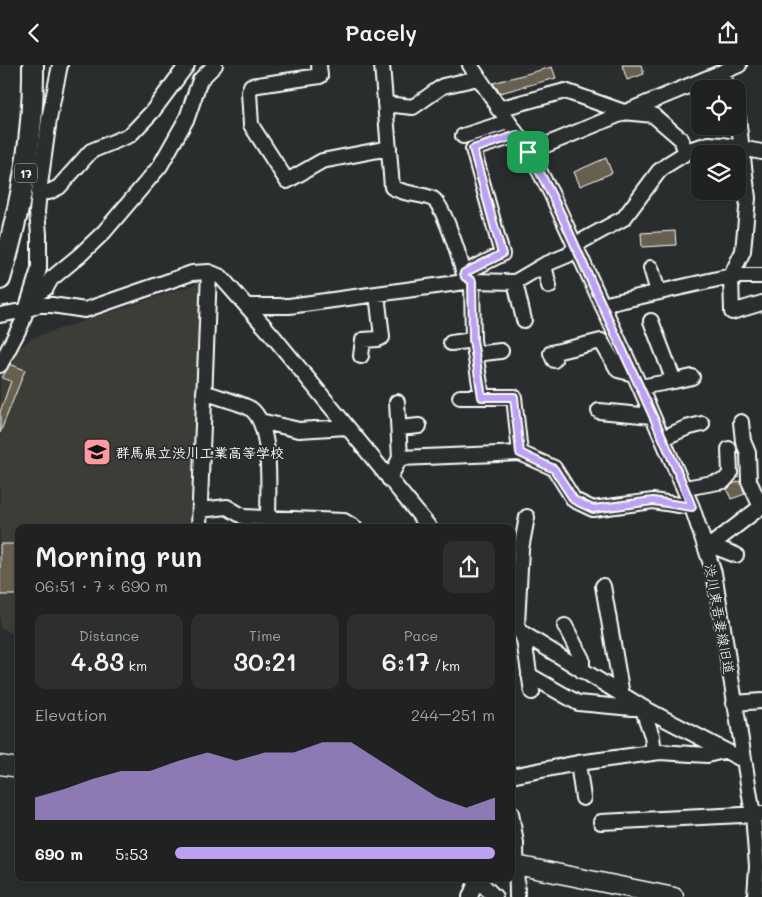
<!DOCTYPE html>
<meta charset="utf-8">
<style>
:root{--surface:#202222;--page:#2d2f2f;--text:#f1f3f6;--muted:#a2a4a5;--line:#3d3f40;--accent:#bca0f2}
body{margin:0;font-family:Mali,"Klee One",sans-serif;background:var(--page);color:var(--text);height:100vh;display:flex;flex-direction:column;font-size:19px;white-space:nowrap}
*{box-sizing:border-box;margin:0}
p{font-size:16px;color:var(--muted)}
.icon{flex:none;width:28px;height:28px;fill:none;stroke:currentColor;stroke-width:2;stroke-linecap:round;stroke-linejoin:round}
.map{position:relative;flex:1;overflow:hidden}
.details{position:absolute;left:15px;top:459px;width:500px;height:358px;display:flex;flex-direction:column;background:var(--surface);border-radius:10px;box-shadow:0 1px 4px #0004,0 0 0 1px var(--line)}
.details>*{flex:none}
.tools{position:absolute;left:691px;top:15px;display:grid;gap:10px}
.tools a{display:grid;place-items:center;width:55px;height:55px;border-radius:10px;background:var(--surface);box-shadow:0 1px 4px #0004,0 0 0 1px var(--line);font-size:25px}
.pin{position:absolute;display:grid;place-items:center;width:42px;height:42px;color:#fff;margin:-21px;border-radius:10px;box-shadow:0 2px 8px #0006}
.round{display:grid;place-items:center;flex:none;width:52px;height:52px;border-radius:10px;background:var(--page)}
.headline{display:flex;align-items:center;justify-content:space-between;height:85px;padding:0 20px}
h1{font-size:28px;font-weight:600;line-height:38px}
.figures{display:grid;grid-template-columns:repeat(3,1fr);gap:8px;height:85px;padding:5px 20px}
.figures div{display:grid;align-content:center;border-radius:10px;background:var(--page);text-align:center}
.figures b{font-size:25px;font-weight:600}
.figures small{font-size:14px;font-weight:400}
.figures p{font-size:14px}
.chart{height:140px;padding:10px 20px}
.chart p{display:flex;justify-content:space-between}
.chart svg{width:100%;height:90px;margin-top:5px;fill:var(--accent);opacity:.7}
ul{padding:0 20px;list-style:none;font-size:16px}
li{display:grid;grid-template-columns:80px 60px 1fr;align-items:center;height:38px}
li i{height:12px;border-radius:6px;background:var(--accent)}
header{display:flex;justify-content:space-between;align-items:center;height:65px;padding:0 20px;background:var(--surface);font-size:22px;font-weight:600}
.map>svg:first-child{display:block}
</style>
<header><svg class="icon" aria-label="back" viewBox="0 0 24 24"><path d="M15 5l-7 7 7 7"/></svg>Pacely<svg class="icon" aria-label="share" viewBox="0 0 24 24"><path d="M12 15V3M7 8l5-5 5 5M5 13v7h14v-7"/></svg></header>
<div class="map">
<svg width="762" height="832" viewBox="0 0 762 832">
<rect width="100%" height="100%" fill="#2a2d2e"/>
<filter id="ink" filterUnits="userSpaceOnUse"><feTurbulence type="fractalNoise" baseFrequency=".02" numOctaves="2"/><feDisplacementMap in="SourceGraphic" scale="10" xChannelSelector="R" yChannelSelector="G"/><feConvolveMatrix kernelMatrix="1 2 1 2 8 2 1 2 1" color-interpolation-filters="sRGB"/></filter>
<g filter="url(#ink)">
<!-- built -->
<path fill="#3c3c38" d="M202 217 189 462H19V572L0 562V312L10 290 32 273Z"/>
<!-- building -->
<path fill="#675f4f" stroke="#fff" d="M622 0H641L644 9 627 15Z
M552 2 556 13 500 28 493 18Z
M606 93 612 108 580 121 574 107Z
M675 166 676 180 642 182 641 168Z
M10 299 25 305 0 368V347L11 316 2 313Z
M740 416 745 429 731 434 727 424 733 419Z
M0 479H19V530H0Z"/>
<g fill="none" stroke-linecap="round" stroke-linejoin="round">
<defs>
<path id="minor" d="M319 0 320 11 251 21 249 27 251 60 287 116 322 96 389 83
M382 0 392 122C405 130 420 128 433 134 444 140 461 198 465 212L472 216 473 275 482 332H514L520 388
M470 0 529 87 551 128 640 322 692 442 714 508 720 544 753 750 757 801 755 832
M722 7 728 24
M385 39 413 42 443 21 478 13
M498 44 565 26 624 47 653 50 681 74 686 88
M738 53 748 133 743 186 731 211 732 247 762 238
M463 71 507 57
M529 87 739 0
M39 127H49L59 122 91 86 130 70 152 47 187 0
M544 200 549 221
M651 203 658 227
M464 208 502 189 473 84 517 70
M515 217 524 255
M32 226 40 227 46 223 51 214 80 190 104 167 160 101 187 53 200 15 215 0
M602 240 731 211H762
M248 241H289L472 216 515 217 544 200 568 190 582 176 624 153 659 106 668 99 692 84 709 79 723 80 762 87
M0 250 26 245 38 240H52L85 245 192 208 209 207 221 212 273 271 429 462
M651 256 674 316 692 312
M451 278 473 275
M475 289 501 286
M361 291 363 275 378 274 382 272 377 229
M554 295 551 288 601 276 618 305 634 309
M0 300 22 258 39 204V169L37 147 39 127 49 54 60 0
M640 322 674 316
M204 327C214 331 245 339 251 344 273 360 268 428 268 453
M460 332H482
M599 346 652 351
M260 356 299 365 347 362
M741 357 743 376 748 388 749 416 761 442
M399 363 419 361
M663 373 686 363 702 359
M400 393 520 388 554 403 574 435 593 444 653 436 692 442
M389 414 400 393 397 337
M685 423 724 416 730 409 729 384
M200 445 227 442 244 452 344 456 354 462
M527 452 521 484 517 559 524 575 532 627
M199 462 209 207
M706 484 762 441
M706 484 715 482 736 490
M603 521 622 630
M511 561 642 642 743 695
M565 561 582 594V606
M529 610 578 638 632 643 642 642 652 671 654 688
M734 638 762 636
M578 698 583 733
M511 711 578 698 660 687 707 690 723 686
M511 748 516 778 517 832
M601 757 762 749
M478 815 495 832
M470 832 478 812"/>
<path id="major" d="M0 700 19 703
M511 799 674 832"/>
<path id="highway" d="M0 214C21 144 34 73 33 0"/>
</defs>
<!-- minor casing -->
<use href="#minor" stroke="#fff" stroke-width="18"/>
<!-- major casing -->
<use href="#major" stroke="#fff" stroke-width="21"/>
<!-- highway casing -->
<use href="#highway" stroke="#fff" stroke-width="24"/>
<!-- minor -->
<use href="#minor" stroke="#2a2d2e" stroke-width="14"/>
<!-- major -->
<use href="#major" stroke="#2a2d2e" stroke-width="18"/>
<!-- highway -->
<use href="#highway" stroke="#2a2d2e" stroke-width="20"/>
</g>
</g>
<g fill="none" stroke-linecap="round" stroke-linejoin="round" filter="url(#ink)">
<defs>
<path id="route" d="M517 70C553 123 575 183 602 240 632 307 665 373 692 442L653 436 593 444 574 435 554 404 520 388 514 332H482L473 275 472 216 465 212 464 208 502 189 473 84Z"/>
</defs>
<!-- route casing -->
<use href="#route" stroke="#fff" stroke-width="10"/>
<!-- route -->
<use href="#route" stroke="#bca0f2" stroke-width="6"/>
</g>
<!-- icons -->
<defs>
<symbol id="school-square" viewBox="-11 -11 22 22"><rect x="-9" y="-9" width="18" height="18" rx="4" fill="#ff9aa2" stroke="#2a2d2e"/><path d="M0-5L7-2L0 1L-7-2ZM-4 1L0 2.5L4 1V4Q0 6-4 4Z" fill="#111"/></symbol>
</defs>
<g fill-rule="evenodd">
<use href="#school-square" x="81" y="371" width="32" height="32"/>
</g>
<g text-anchor="middle" dominant-baseline="central" stroke-width="4" stroke-linejoin="round" paint-order="stroke">
<!-- shield labels -->
<rect fill="#2a2d2e" stroke="#bfc0c0" stroke-width="1" x="15" y="98.5" width="22" height="19" rx="4"/>
<g font-size="12" font-weight="bold" fill="#fff">
<text x="26" y="108">17</text>
</g>
<!-- poi labels -->
<g font-size="14" font-weight="bold" fill="#fff" stroke="#2a2d2e" text-anchor="start">
<text x="116" y="387">群馬県立渋川工業高等学校</text>
</g>
<!-- street labels -->
<g font-size="14" fill="#fff" stroke="#2a2d2e">
<text transform="translate(720 554) rotate(80)">渋川東吾妻線旧道</text>
</g>
</g>
</svg>
<div class="tools">
<a><svg class="icon" aria-label="locate" viewBox="0 0 24 24"><circle cx="12" cy="12" r="6"/><path d="M12 2v4M12 18v4M2 12h4M18 12h4"/></svg></a>
<a><svg class="icon" aria-label="layers" viewBox="0 0 24 24"><path d="M12 4l9 5-9 5-9-5zM3 14l9 5 9-5"/></svg></a>
</div>
<div class="pin" style="left:528px;top:87px;background:#1e9e55"><svg class="icon" aria-label="arrive" viewBox="0 0 24 24"><path d="M6 21V4h12l-3 4 3 4H6"/></svg></div>
<section class="details">
<div class="headline"><div><h1>Morning run</h1><p>06:51 · 7 × 690 m</p></div><a class="round"><svg class="icon" aria-label="share" viewBox="0 0 24 24"><path d="M12 15V3M7 8l5-5 5 5M5 13v7h14v-7"/></svg></a></div>
<div class="figures">
<div><p>Distance</p><b>4.83<small> km</small></b></div>
<div><p>Time</p><b>30:21</b></div>
<div><p>Pace</p><b>6:17<small> /km</small></b></div>
</div>
<div class="chart"><p><span>Elevation</span>244–251 m</p>
<svg viewBox="0 0 160 44" preserveAspectRatio="none"><path d="M0 44V33L10 29L20 24L30 20L40 20L50 15L60 11L70 15L80 11L90 11L100 6L110 6L120 15L130 24L140 33L150 38L160 33V44z"/></svg>
</div>
<ul>
<li><b>690 m</b>5:53<i style="width:100%"></i></li>
</ul>
</section>
</div>
